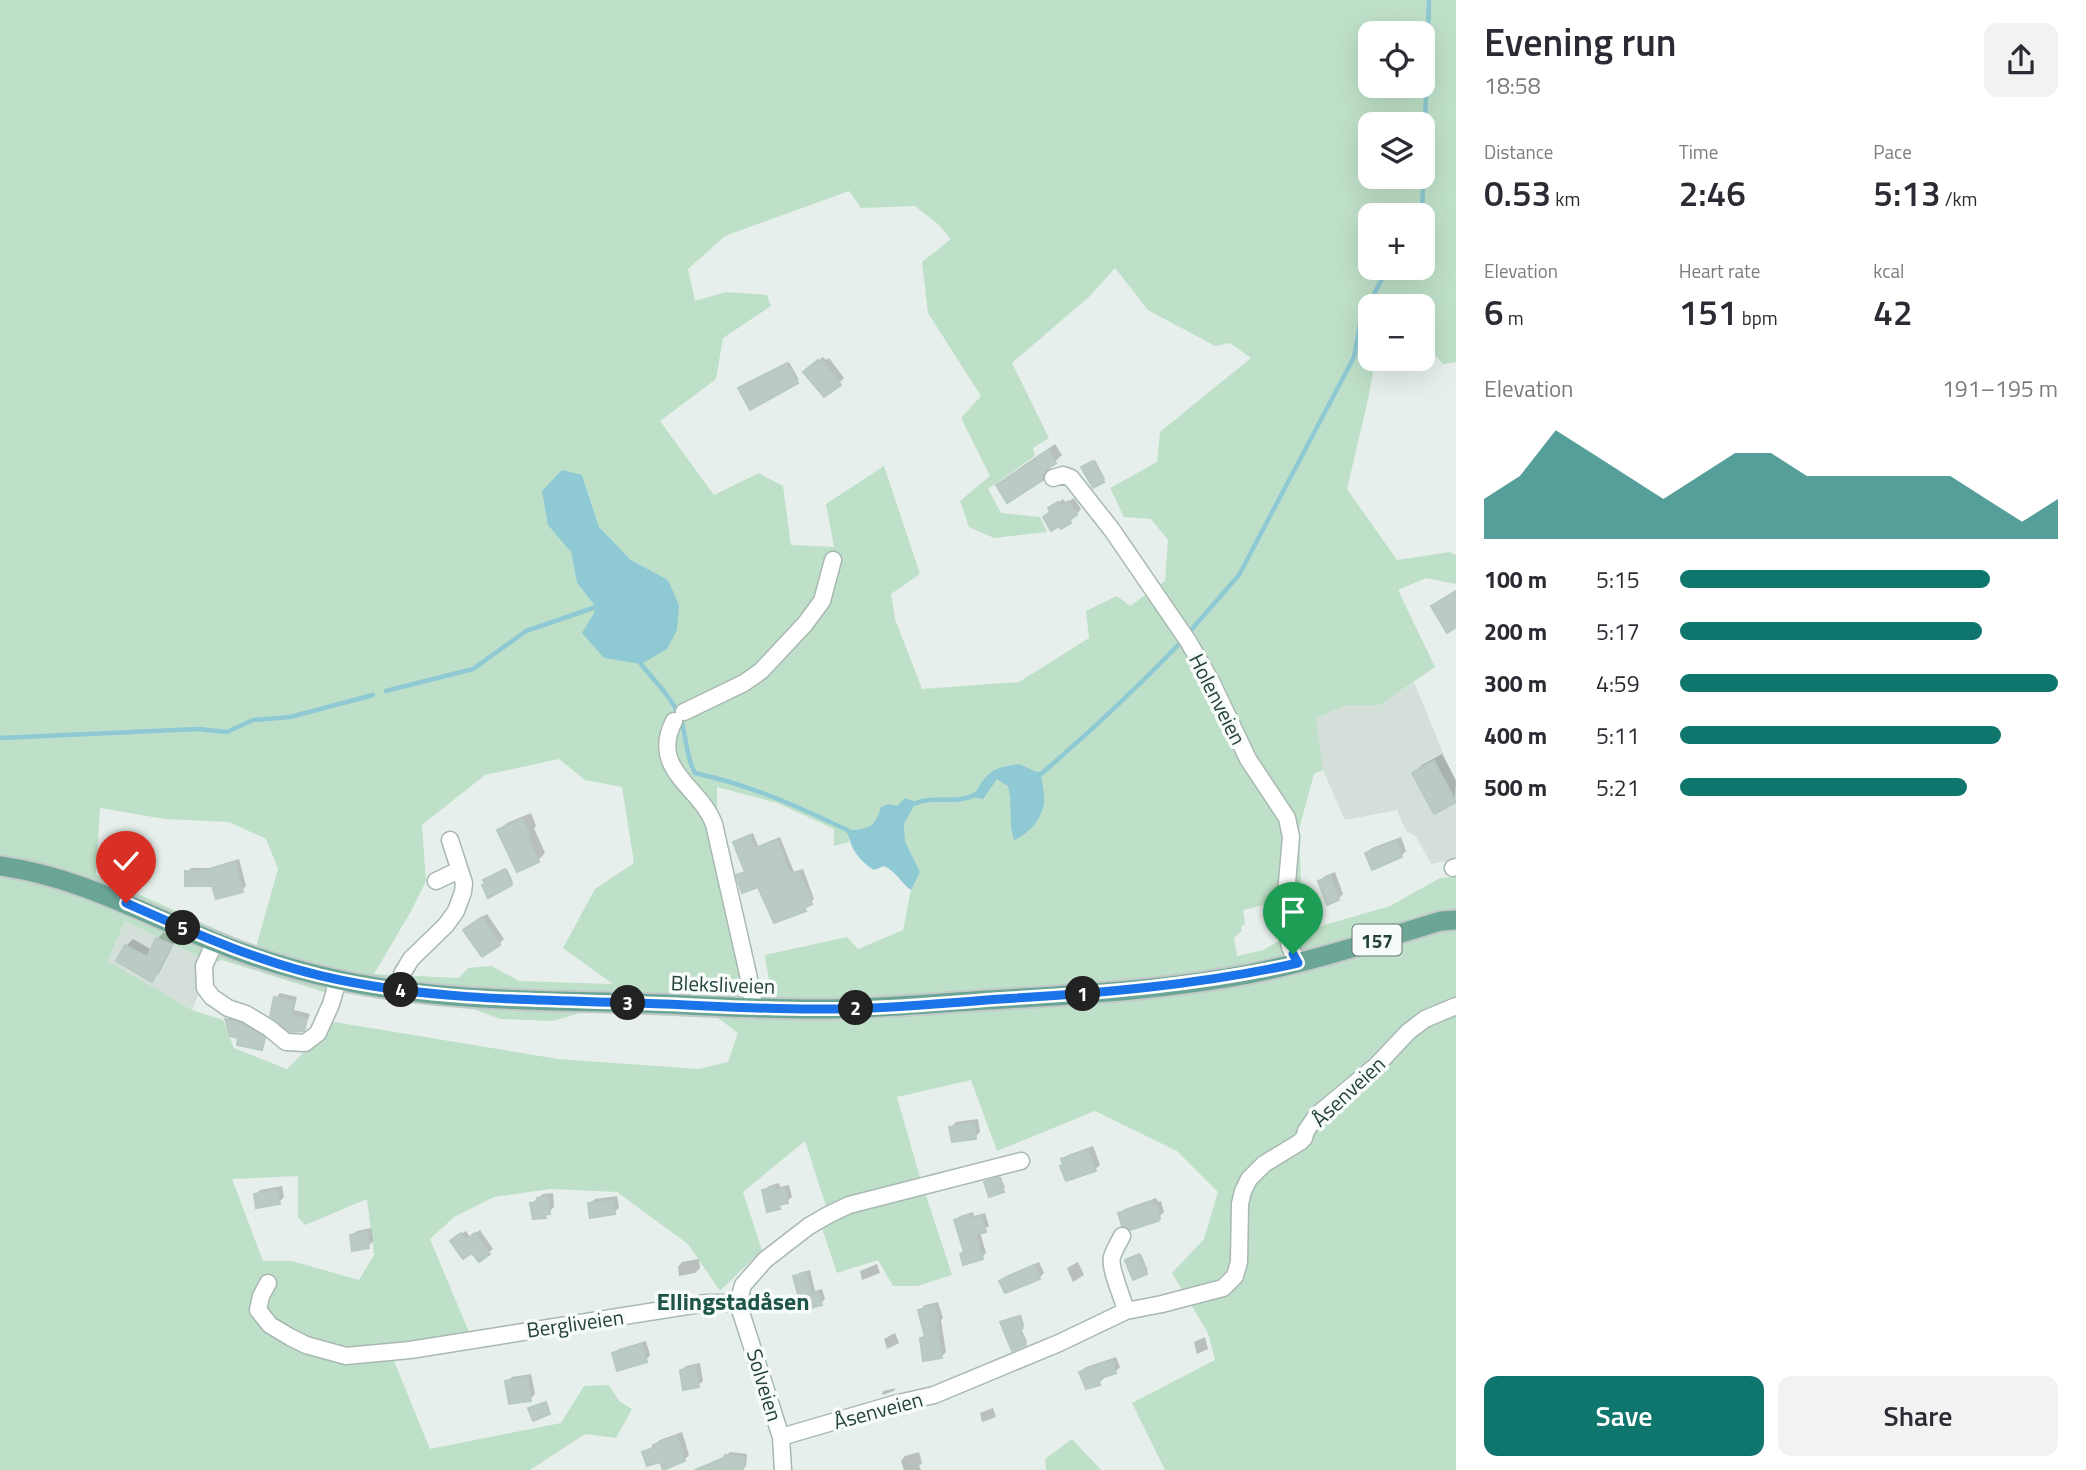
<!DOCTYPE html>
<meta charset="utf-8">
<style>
:root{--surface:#fff;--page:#f2f2f3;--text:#2b2b33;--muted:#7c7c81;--accent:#0f766e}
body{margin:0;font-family:"Titillium Web",sans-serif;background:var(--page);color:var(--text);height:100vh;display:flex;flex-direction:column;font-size:26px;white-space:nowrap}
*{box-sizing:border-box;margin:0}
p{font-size:23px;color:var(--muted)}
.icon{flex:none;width:38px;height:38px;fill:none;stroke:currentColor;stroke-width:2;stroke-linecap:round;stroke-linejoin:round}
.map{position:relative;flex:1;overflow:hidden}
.drawer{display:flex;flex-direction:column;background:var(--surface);width:630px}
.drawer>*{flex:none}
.fabs{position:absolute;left:1358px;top:21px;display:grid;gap:14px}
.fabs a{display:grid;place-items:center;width:77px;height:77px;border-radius:14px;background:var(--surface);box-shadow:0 7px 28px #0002;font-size:35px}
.pin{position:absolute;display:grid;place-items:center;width:60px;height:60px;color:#fff;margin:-72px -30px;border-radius:50% 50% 50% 0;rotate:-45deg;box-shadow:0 0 7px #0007}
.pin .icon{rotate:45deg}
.km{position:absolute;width:35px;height:35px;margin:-18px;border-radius:50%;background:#222;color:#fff;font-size:19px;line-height:35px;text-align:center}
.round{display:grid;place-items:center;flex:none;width:74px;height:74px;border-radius:14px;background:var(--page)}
.headline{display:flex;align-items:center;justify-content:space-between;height:119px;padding:0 28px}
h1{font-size:38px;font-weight:600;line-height:52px}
.stats{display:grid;grid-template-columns:repeat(3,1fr);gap:10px;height:119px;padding:7px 28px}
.stats div{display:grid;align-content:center}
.stats b{font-size:35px;font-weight:600}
.stats small{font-size:19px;font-weight:400}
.stats p{font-size:19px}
.chart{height:196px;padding:14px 28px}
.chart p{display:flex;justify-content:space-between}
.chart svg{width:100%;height:126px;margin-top:7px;fill:var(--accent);opacity:.7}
.primary-button{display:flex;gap:14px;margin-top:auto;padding:14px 28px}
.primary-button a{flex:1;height:80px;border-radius:14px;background:var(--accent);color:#fff;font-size:28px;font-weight:600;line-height:80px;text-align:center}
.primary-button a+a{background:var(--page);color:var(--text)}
ul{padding:0 28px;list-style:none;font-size:23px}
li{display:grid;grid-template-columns:112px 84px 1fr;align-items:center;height:52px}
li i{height:18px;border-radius:9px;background:var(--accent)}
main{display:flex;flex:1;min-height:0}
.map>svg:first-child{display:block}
</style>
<main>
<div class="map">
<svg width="1456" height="1470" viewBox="0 0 1456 1470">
<rect width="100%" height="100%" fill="#e6efeb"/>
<!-- built -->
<path fill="#d4dfda" d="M1414 682 1456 784V859L1431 864 1416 836 1406 831 1397 810 1345 820 1323 770 1315 718 1347 705H1380Z
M125 921 211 963 192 1010 108 962Z"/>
<!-- green -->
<path fill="#bfe0c8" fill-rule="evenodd" d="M0 0H1456V362L1443 364 1423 343V306H1370V359H1375L1369 395 1347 489 1397 560 1450 552 1456 555V584L1426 578 1398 590 1435 667 1380 705H1347L1316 718 1323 770 1314 774 1299 829 1301 886 1314 928 1390 906 1440 878 1456 877V1470H1165L1132 1403 1215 1360 1208 1333 1172 1273 1204 1239 1218 1192 1177 1151 1095 1111 997 1151 971 1080 897 1097 919 1174 952 1275 917 1286H893L878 1260 837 1273 823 1231 826 1206 805 1141 743 1192 762 1250 720 1291 688 1244 617 1192 551 1189 494 1197 454 1217 430 1239 469 1332 387 1344 430 1449 561 1423 584 1386 609 1385 619 1401 632 1409 616 1438 585 1434 530 1470H0ZM1370 33H1423V86H1370ZM1370 124H1423V177H1370ZM849 191 861 208 915 206 939 225 951 239 922 262 928 313 981 396 961 418 990 476 960 501 969 527 994 538 1047 532 1040 517 1001 513 988 489 1035 456 1033 448 1049 438 1012 363 1090 296 1115 268 1148 310 1215 346 1230 343 1251 358 1160 432 1157 462 1110 488 1124 517 1151 519 1168 540 1165 581 1130 606 1117 596 1086 611 1089 638 1019 682 922 689 895 619 891 594 920 574 884 466 826 504 834 547 791 545 783 486 759 473 714 495 660 421 716 379 723 338 771 306 767 295 726 292 695 301 688 269 725 236ZM1370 215H1423V268H1370ZM582 475 599 527 631 560 668 580 583 633 594 613 595 606 577 583 571 552ZM559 759 585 780 622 787 634 863 595 889 563 948 613 984 519 981 491 966 468 968 459 978 374 974 410 913 426 881 422 825 485 775ZM717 787 777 803 834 829V846L849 842 848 830 868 829 897 806 916 802 904 824 905 841 920 872 911 890 903 930 858 949 847 937 765 955 770 989 745 984 717 850ZM100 808 165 819 229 822 266 839 278 869 256 947 96 875ZM1285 900 1286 937 1263 950 1237 956 1234 938 1242 931 1241 927 1245 924 1243 910ZM125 921 211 963 222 960 327 993 346 992 467 1007 501 1019 552 1021 584 1012 718 1018 738 1033 728 1062 698 1069 558 1059 334 1022 287 1069 234 1048 223 1020 192 1010 108 961ZM298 1176V1217L305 1225 367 1199 374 1255 359 1280 292 1261H263L232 1179Z
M1072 1439 1101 1470H1046L1045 1459Z"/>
<!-- water -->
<path fill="#8ec9d4" d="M562 470 582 475 599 527 631 560 668 580 679 605 677 630 667 649 641 664 604 658 582 633 594 613 595 606 577 583 571 552 548 525 542 491Z
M1019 764 1041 774C1042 784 1046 798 1043 808 1040 821 1026 836 1014 840 1008 822 1013 804 1008 786L997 779 983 799 973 797C987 772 990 768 1019 764Z
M905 798 916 802 904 824 905 841 920 872 911 890C901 883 896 871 884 866L874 870C859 861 850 848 847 830 869 829 874 829 881 807L889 804 897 806Z"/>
<!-- shadow -->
<path fill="#0003" d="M823 357 826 360 829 358 844 378 839 383 810 367Z
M789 362 799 380 797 381 742 386Z
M1055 444 1062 455 1051 465 1049 471 1042 479 998 485 1005 478Z
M1095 460 1105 479 1103 481 1085 466Z
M1074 498 1081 509 1070 522 1062 527 1050 509 1063 499 1066 503Z
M1442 754 1456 780 1455 801 1414 773 1422 765Z
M531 813 536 826 534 828 545 853 538 860 499 830 507 823Z
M753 833 758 846 780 837 794 872 803 869 814 899 807 904 808 906 805 910 759 885 738 876 746 871 735 842 738 839Z
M128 836 143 838 141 861 136 866 114 843 119 838 124 839Z
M1401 837 1406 851 1401 856 1367 853 1372 848Z
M239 859 246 886 242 890 213 884 187 872 191 868H209Z
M507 869 513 882 511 884H486L487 878Z
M1335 872 1343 894 1338 899 1320 881 1325 876Z
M487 914 504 939 499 944 470 925Z
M164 932 177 938 159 973 152 980 126 946 133 939 152 950 157 939Z
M280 993 297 997 294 1010 310 1014 306 1025 301 1031 276 998Z
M228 1018 244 1022 266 1036 264 1046 262 1048 241 1037 231 1035 227 1019Z
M978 1119 980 1132 975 1137 951 1127 956 1122Z
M1093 1146 1100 1165 1095 1169 1064 1164 1063 1159 1068 1155Z
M1001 1177 1005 1188 990 1195 986 1183Z
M779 1183 780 1187 789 1185 792 1197 779 1207 764 1191 769 1186Z
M282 1186 284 1197 279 1202 256 1195 260 1190Z
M553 1193 554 1207 545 1216 532 1203 543 1194Z
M617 1196 619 1208 614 1212 590 1203 595 1199Z
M1156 1198 1158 1202 1161 1201 1164 1212 1157 1219 1120 1213 1125 1209Z
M973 1212 974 1216 985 1213 989 1226 980 1232 986 1253 982 1257 962 1254 966 1250 956 1220 960 1216Z
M371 1228 373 1241 368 1246 352 1235 357 1231Z
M480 1230 493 1249 479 1259 473 1250 456 1237 466 1231 470 1237Z
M1141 1254 1148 1271 1146 1272 1129 1259Z
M699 1259 700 1268 695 1273 679 1276 678 1267 682 1262Z
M1039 1262 1044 1273 1039 1278 1002 1281 1006 1276Z
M1078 1262 1084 1275 1073 1282 1067 1268Z
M877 1264 880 1273 862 1280 860 1271Z
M810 1270 815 1291 822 1289 825 1299 821 1303 803 1308 795 1277 799 1273Z
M938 1302 943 1318 941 1320 946 1352 941 1357 921 1338 926 1334 920 1310 925 1305Z
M1021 1315 1024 1325 1021 1328 1027 1342 1025 1344 1004 1321Z
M895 1333 899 1343 887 1349 884 1339Z
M1205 1337 1208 1349 1197 1354 1194 1342Z
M646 1341 650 1355 646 1360 614 1354 619 1349Z
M1116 1357 1120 1367 1115 1372 1103 1376 1104 1378 1099 1383 1081 1372 1086 1367Z
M700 1363 703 1381 698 1385 681 1371 686 1366Z
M531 1374 535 1394 530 1399 507 1382 512 1377Z
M896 1388 894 1391 882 1395 883 1391Z
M993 1408 996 1417 982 1422 980 1413Z
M682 1432 689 1455 684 1460H661L644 1453 660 1440Z
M730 1452 747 1454 746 1466 742 1470H710L708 1466 712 1462 726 1456Z
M919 1452 922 1463 919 1466 921 1470H904L901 1461 905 1456Z"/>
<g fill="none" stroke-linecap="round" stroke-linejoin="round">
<!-- stream -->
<path stroke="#8ec9d4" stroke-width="4.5" d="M1422 215 1429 0
M1192 629 1239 575 1354 357 1361 319 1383 277 1394 268
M639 659 641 664C656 683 675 700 682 724 687 741 686 757 695 773 750 785 797 806 847 830L851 834
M386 691 473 669 526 631 599 606
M0 738 198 729 227 732 253 720 290 717 373 695
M1036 774H1041C1090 732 1137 688 1182 641
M914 804C933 794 956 806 976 794"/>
</g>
<!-- building -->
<path fill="#bbcac4" stroke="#b8c9c2" stroke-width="2" d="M818 360 820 364 823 362 841 385 824 397 803 372Z
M787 363 798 383 750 410 738 388Z
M1048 450 1056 463 1045 471 1043 480 1007 503 996 485 1037 459 1036 458Z
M1093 461 1104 482 1093 488 1081 467Z
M1068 501 1077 515 1069 520 1071 523 1061 529 1059 526 1051 531 1043 517 1050 512 1048 508 1058 502 1060 506Z
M1456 591V627L1447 633 1431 606Z
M1434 761 1456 802 1434 814 1412 773Z
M519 820H523L530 835 527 836 539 862 517 872 497 830Z
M750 835 755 848 777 840 790 874 799 871 809 895 812 904 804 908 806 911 774 923 758 887 742 893 736 875 745 872 733 842Z
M121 840 139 842 137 868 109 864 112 843 121 844Z
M1396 840 1402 857 1372 870 1365 853Z
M235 862 243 892 216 899 212 886H185V871H203Z
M505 869 512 885 488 898 482 885 485 884 483 880Z
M1330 876 1339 900 1327 905 1318 881Z
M482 917 500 945 482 957 463 930Z
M156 938 172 945 152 982 116 961 125 945 147 957Z
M274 997 294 1002 290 1015 307 1019 304 1031 290 1032 270 1016Z
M225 1019 242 1024 265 1038 262 1050 237 1045 238 1038 230 1036Z
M974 1123 976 1139 952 1142 949 1127Z
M1088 1150 1096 1171 1066 1181 1060 1166 1063 1165 1061 1159Z
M999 1177 1004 1192 989 1197 984 1182Z
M775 1187 776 1191 785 1188 788 1203 779 1205 780 1209 767 1212 762 1190Z
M277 1190 280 1204 256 1208 254 1194Z
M548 1196 550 1214 545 1215 546 1218 533 1219 530 1203 537 1202V1198Z
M613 1200 615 1214 590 1218 588 1203Z
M1152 1202 1153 1206 1156 1205 1160 1219 1158 1221 1130 1230 1122 1226 1118 1213Z
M969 1215 970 1219 981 1216 986 1232 976 1235 983 1259 963 1265 960 1254 964 1252 954 1220Z
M367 1232 369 1248 352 1251 350 1235Z
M461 1233 465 1240 475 1233 490 1254 479 1262 472 1253 463 1259 450 1241Z
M1139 1254 1147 1274 1133 1280 1125 1260Z
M1034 1265 1040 1279 1005 1293 999 1281Z
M806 1273 811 1294 818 1292 822 1305 802 1310 793 1276Z
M934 1306 939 1324 936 1326 942 1358 923 1361 920 1338 925 1337 918 1310Z
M1019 1316 1023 1328 1019 1330 1026 1345 1012 1351 1000 1322Z
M641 1344 647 1362 617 1371 612 1353Z
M1112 1360 1116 1373 1098 1379 1100 1385 1086 1389 1079 1372Z
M695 1367 699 1387 683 1390 680 1370Z
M527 1377 531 1401 509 1404 505 1381Z
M546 1402 550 1414 533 1421 528 1408Z
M677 1436 685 1461 663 1470 660 1462 647 1466 642 1452 654 1448 653 1445Z
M725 1455 744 1457 743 1470H695L724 1458Z"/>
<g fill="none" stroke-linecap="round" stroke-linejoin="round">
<defs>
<path id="minor" d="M1053 478 1063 475 1071 478 1112 530 1188 641 1212 683 1248 759 1287 818 1291 837 1285 906V925L1290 947 1298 963
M684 712 744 683 761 671 805 624 822 601 833 560
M674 721C649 770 700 786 714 824L748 974 754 1007
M1453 868 1456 867
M436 881 459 870
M215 942 204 966 205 988 212 997 228 1008 246 1014 269 1028 286 1042 305 1043 318 1033 331 1004 338 980
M401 990 402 974 411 959 446 925 456 911 463 892 464 883 450 840
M1122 1236C1119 1242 1114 1250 1112 1257 1109 1268 1123 1298 1126 1311
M268 1283 261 1296 258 1310 270 1325 290 1337 306 1345 346 1356 410 1350 706 1303H738
M781 1437 894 1404 934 1395 1059 1343 1126 1311 1162 1304 1223 1288 1235 1276 1239 1262 1240 1204 1243 1191 1249 1179 1264 1164 1300 1142 1304 1138 1306 1131 1317 1115 1376 1066 1408 1032 1425 1019 1456 1006
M783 1470 781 1437 738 1303 743 1285 765 1260 809 1226 828 1215 849 1205 1021 1161"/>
<path id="major" d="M0 866C79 877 142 913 215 942 254 958 294 970 335 979 434 1001 536 1000 637 1003 701 1005 765 1010 829 1009 888 1008 947 1002 1006 999 1087 994 1169 989 1249 974 1314 961 1378 940 1441 921L1456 920"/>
</defs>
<!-- minor casing -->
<use href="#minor" stroke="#a8b8b2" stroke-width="19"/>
<!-- major casing -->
<use href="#major" stroke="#c2cac8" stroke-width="23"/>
<!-- minor -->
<use href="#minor" stroke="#fff" stroke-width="16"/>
<!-- major -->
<use href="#major" stroke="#6aa596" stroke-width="19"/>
</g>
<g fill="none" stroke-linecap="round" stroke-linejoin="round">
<defs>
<path id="route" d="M126 903C196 934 265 965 340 980 437 1000 538 1000 637 1003 701 1005 765 1010 828 1009 886 1009 944 1003 1001 999 1101 993 1200 985 1298 963L1293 954"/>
</defs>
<!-- route casing -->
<use href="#route" stroke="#fff" stroke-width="14"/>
<!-- route -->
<use href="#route" stroke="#1a73e8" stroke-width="9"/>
</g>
<g text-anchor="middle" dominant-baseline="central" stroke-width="7" stroke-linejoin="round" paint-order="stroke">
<!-- shield labels -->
<rect fill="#f7fbf9" stroke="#637a73" stroke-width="2" x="1352.5" y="924.5" width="49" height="31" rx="5"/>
<g font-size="19" font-weight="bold" fill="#24423a">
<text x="1377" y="940">157</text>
</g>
<!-- street labels -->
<g font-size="21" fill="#24423a" stroke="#f7fbf9">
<text transform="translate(1218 699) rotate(63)">Holenveien</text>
<text transform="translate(723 984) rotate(2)">Bleksliveien</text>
<text transform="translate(1348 1091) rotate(-43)">Åsenveien</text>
<text transform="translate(575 1323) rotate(-8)">Bergliveien</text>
<text transform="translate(765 1385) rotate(73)">Solveien</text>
<text transform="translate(878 1410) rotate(-15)">Åsenveien</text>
</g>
<!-- quarter labels -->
<g font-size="24" font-weight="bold" fill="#1f5548" stroke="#f7fbf9">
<text x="733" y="1301">Ellingstadåsen</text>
</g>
</g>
</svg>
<div class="fabs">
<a><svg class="icon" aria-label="locate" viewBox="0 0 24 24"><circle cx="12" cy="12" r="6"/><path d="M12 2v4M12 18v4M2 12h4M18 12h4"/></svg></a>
<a><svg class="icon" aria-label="layers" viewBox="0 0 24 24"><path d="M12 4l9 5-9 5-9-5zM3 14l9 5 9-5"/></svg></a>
<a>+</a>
<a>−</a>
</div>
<div class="pin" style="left:1293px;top:954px;background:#1e9e55"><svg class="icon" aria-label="arrive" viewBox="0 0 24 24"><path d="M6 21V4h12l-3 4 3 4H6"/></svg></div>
<div class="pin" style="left:126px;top:903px;background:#d93025"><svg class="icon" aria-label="check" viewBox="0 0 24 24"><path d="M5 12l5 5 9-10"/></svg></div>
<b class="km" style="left:1083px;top:994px">1</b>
<b class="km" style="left:856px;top:1008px">2</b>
<b class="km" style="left:628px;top:1003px">3</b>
<b class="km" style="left:401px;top:990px">4</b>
<b class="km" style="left:183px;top:928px">5</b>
</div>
<section class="drawer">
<div class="headline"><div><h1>Evening run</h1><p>18:58</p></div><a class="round"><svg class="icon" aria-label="share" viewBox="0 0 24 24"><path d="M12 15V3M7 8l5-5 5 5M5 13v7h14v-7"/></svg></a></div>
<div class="stats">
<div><p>Distance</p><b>0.53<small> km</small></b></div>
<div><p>Time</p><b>2:46</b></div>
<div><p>Pace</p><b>5:13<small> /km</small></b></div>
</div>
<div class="stats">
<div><p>Elevation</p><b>6<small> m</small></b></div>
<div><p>Heart rate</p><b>151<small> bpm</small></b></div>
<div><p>kcal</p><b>42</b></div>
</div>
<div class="chart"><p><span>Elevation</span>191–195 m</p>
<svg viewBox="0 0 160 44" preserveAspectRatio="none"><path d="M0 44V30L10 22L20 6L30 14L40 22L50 30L60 22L70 14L80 14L90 22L100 22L110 22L120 22L130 22L140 30L150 38L160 30V44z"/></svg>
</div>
<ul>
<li><b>100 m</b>5:15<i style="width:82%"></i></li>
<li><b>200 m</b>5:17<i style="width:80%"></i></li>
<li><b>300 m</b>4:59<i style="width:100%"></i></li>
<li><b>400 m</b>5:11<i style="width:85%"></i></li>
<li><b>500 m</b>5:21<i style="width:76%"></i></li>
</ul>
<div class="primary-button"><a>Save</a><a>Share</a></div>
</section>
</main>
